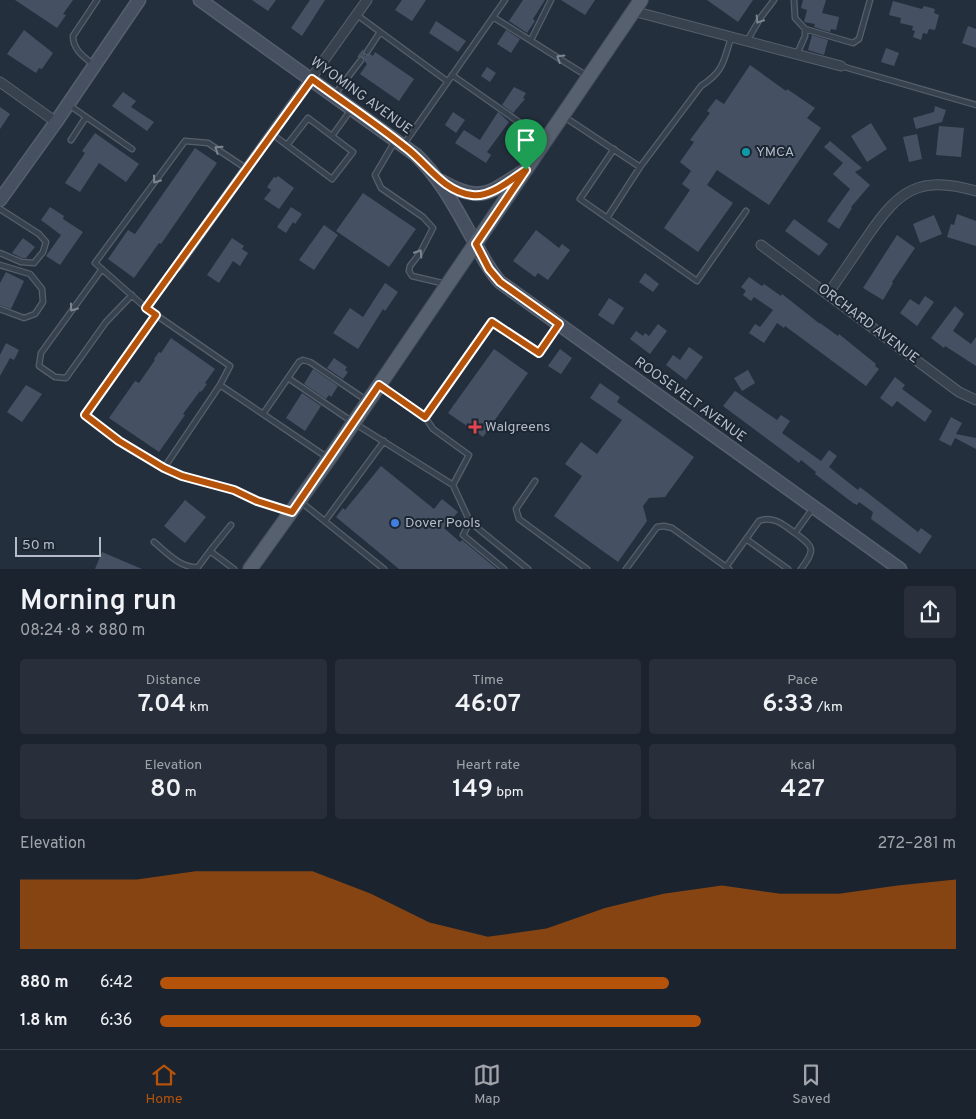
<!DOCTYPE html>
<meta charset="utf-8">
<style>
:root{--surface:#1b232e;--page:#282f3a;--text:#f1f3f6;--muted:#a0a4aa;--line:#39404a;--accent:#b45309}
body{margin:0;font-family:Overpass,sans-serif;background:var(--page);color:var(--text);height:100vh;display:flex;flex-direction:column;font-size:19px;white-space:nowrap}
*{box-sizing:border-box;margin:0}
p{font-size:16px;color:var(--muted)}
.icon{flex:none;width:28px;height:28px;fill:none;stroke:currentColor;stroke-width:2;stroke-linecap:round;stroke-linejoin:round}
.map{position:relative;height:569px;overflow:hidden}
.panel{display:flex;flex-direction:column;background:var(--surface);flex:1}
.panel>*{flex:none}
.scale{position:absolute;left:15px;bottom:12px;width:86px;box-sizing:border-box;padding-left:5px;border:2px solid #b4bcc9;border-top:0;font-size:14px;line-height:18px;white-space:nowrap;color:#b4bcc9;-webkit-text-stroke:4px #1d2633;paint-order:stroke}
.pin{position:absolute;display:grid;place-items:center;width:42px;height:42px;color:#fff;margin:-51px -21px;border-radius:50% 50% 50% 0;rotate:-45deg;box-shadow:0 0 5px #0007}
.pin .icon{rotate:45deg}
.round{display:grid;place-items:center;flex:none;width:52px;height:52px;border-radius:5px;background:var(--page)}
.summary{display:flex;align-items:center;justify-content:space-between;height:85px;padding:0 20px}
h1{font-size:28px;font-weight:600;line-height:38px}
.figures{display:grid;grid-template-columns:repeat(3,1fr);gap:8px;height:85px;padding:5px 20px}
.figures div{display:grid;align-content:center;border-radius:5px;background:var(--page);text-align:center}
.figures b{font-size:25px;font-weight:600}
.figures small{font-size:14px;font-weight:400}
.figures p{font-size:14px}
.chart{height:140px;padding:10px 20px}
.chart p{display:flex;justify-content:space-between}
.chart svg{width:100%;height:90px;margin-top:5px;fill:var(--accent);opacity:.7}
ul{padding:0 20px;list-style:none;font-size:16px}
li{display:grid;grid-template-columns:80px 60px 1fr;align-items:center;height:38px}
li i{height:12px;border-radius:6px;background:var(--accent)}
.menu{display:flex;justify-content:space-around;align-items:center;height:70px;border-top:1px solid var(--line);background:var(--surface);font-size:14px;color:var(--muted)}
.menu a{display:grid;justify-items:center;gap:2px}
.menu .current{color:var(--accent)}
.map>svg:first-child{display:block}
</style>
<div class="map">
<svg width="976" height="569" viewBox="0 0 976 569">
<rect width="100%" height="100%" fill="#242f3e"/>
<!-- building -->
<path fill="#455162" d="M15 0H73L63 14 66 15 57 28Z
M252 0H276L268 11Z
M310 0H325L302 36 291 28Z
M402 0H426L412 21 395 10Z
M523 0H545L533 19 535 21 527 33 509 21Z
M561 0H595L585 15Z
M707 0H753L738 22Z
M803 0H826L822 13 839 17 836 30 831 29 830 32 814 27 815 24 804 22 807 10 801 8Z
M893 1 922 9 924 6 935 9 934 13 939 15 935 30 929 29 927 34 923 33 921 40 913 37 915 31 912 30 913 26 900 23 901 18 889 15Z
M436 21 466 41 458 52 429 33Z
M968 26 976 29V48L962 43Z
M24 30 53 53 42 69 39 68 36 73 7 54Z
M506 30 520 39 511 53 497 44Z
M812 35 828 40 824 55 808 50Z
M886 48 899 53 894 66 881 62Z
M363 49 365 56 370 54 373 56 375 52 414 79 399 101 360 74 367 64 365 62 363 57H357Z
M750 65 786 91 787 89 815 108 807 118 821 128 769 205 717 170 707 185 733 203 698 252 664 228 690 190 682 184 691 171 680 162 694 142 690 140 710 113 707 111 716 99 724 104Z
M487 67 496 73 490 82 481 76Z
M514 87 526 93 523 98 525 99 513 113 502 105Z
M123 92 136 101 131 107 154 122 147 131 112 106Z
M935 106 946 110 942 122 916 129 913 118 934 112Z
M0 107 10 114 0 129Z
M453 112 465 120 456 133 445 125Z
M498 112 509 122 487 152 491 155 486 163 455 143 464 130 480 140Z
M871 123 887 149 867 162 851 136Z
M939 126 964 128 961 157 936 155Z
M95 133 139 164 126 182 99 163 80 192 65 183 85 153 82 151Z
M917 134 922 159 909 162 903 137Z
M830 141 862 168 855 172 870 185 851 207 852 208 839 229 827 221 850 189 833 174 843 163 824 147Z
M195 148 217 163 161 244 159 243 134 278 108 259 128 230 135 234Z
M278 176 294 188 279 209 264 199 271 190 267 187 274 177 276 178Z
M363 193 416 229 389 267 336 231Z
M50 207 64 216 63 219 83 232 60 265 46 256 61 235 41 220Z
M291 207 302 214 295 224 293 222 286 233 277 227Z
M957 214 976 221V246L947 237 951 224 954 225Z
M934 215 942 234 920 243 913 224Z
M794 219 828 244 819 256 785 231Z
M324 225 338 235 314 270 299 260Z
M536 230 559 248 562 244 570 250 548 280 538 273 535 277 513 261Z
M897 235 915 248 892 282 893 283 883 300 863 288Z
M23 238 35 247 26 258H22L12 253Z
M232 238 244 246 242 249 248 253 240 266 233 261 219 283 207 275Z
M6 272 24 281 11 309 0 305V283Z
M645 273 659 284 653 292 639 282Z
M749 277 762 286 764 284 781 296 782 294 820 324V323L838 336 839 334 876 364 875 366 879 369 866 386 785 326 784 328 777 323 764 343 749 333 755 324 760 327 773 310 754 297 751 301 743 295 746 291 741 287Z
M385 283 398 292 385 311 383 309 358 349 333 333 350 308 363 317Z
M925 296 934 302 917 326 900 313 910 299 919 305Z
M609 298 624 308 613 325 598 315Z
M955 306 964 314 953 331 971 344 976 337V366L945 346 944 348 931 338Z
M658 324 667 331 650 354 630 339 636 331 643 336 645 333 649 336Z
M171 338 215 369 205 383 207 384 201 392 200 391 183 414 185 415 159 452 109 418 135 381 139 383 155 360 154 359 159 352 161 353Z
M6 343 19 350 14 360 10 358 0 376V355Z
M689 347 703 357 686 380 666 365 673 355 680 360Z
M494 349 528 373 483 437 448 413Z
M560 349 572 358 561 374 548 366Z
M334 358 347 367 345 370 348 372 343 379 327 368Z
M313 369 338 386 331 397 329 395 326 399 304 384Z
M748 370 755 383 742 391 734 378Z
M895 377 905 385 902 389 932 411 925 422 897 401 892 407 880 398Z
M600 383 620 397 617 402 694 457 665 497 649 498 643 506 647 521 618 562 554 516 582 476 565 464 581 442 597 454 622 420 590 398Z
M26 385 42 394 22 422 7 412Z
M735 391 777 420 781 415 790 421 782 433 821 461 829 450 837 456 829 467 858 490 860 487 918 532 921 528 932 536 920 554 871 519 873 512 859 502 857 505 853 503 815 474 816 472 801 460 799 463 790 456 723 406Z
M302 393 321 406 305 431 286 418Z
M951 417 962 423 956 434 976 438V449L955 438 951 446 939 440Z
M381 466 434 509 442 499 458 512 444 528 460 542 462 540 497 569H399L336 517 343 508 345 510Z
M185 500 206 517 185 543 164 526Z
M102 552 142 569H95Z"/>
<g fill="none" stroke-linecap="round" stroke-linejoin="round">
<defs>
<path id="lane" d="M794 0 795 18 805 29V36L797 54
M357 15 447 81
M493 17 587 76
M805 29 853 43 859 39 870 0
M531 40 551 0
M747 41 761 17 774 0
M367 52 380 32
M94 65C84 57 73 50 73 36L97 0
M841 66 976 105
M452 75 543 139
M335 94 361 60
M69 105 132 149
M563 116 640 167 701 86C724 71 723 62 731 38
M272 134 332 179 353 152 308 118 287 145
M332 136 350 111
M71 140 86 117
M395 141 375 175 381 188 423 217 433 228 420 253 410 266 409 271 412 276 446 284
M404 144 505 0
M614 149 580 199 697 281 746 211
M0 209 39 234 46 242 43 252 34 263 21 262 0 253
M607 218 640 167
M0 265 30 274 42 289 43 302 35 314 24 318 0 309
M177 266 146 308 230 366 220 385
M102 269 41 353 39 366 55 377 66 378 106 322 132 295
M146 308 95 263 185 141 208 143 247 169
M156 315 85 415 119 441 164 468
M288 378 354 423 453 485 469 455 433 429 425 417
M380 386 425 417 492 322 539 353 558 326
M263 414 299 362 303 360 310 362 366 400
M535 481 516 509 519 519 587 569
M453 485 470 522 528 569
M301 502 384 569
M288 511 257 501 235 490 182 476 164 468 220 385 328 458
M325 521 384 441
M470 522 463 535 504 569
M795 533C814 547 816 549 801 569
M746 539 788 569
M154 542C166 552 181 569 198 567L210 551 234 569
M210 551 231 525
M726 567 759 521C773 515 784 525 795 533L813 508
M626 569 657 527 664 526 672 528 729 569"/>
<path id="street" d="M633 11 841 66
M0 82 56 122
M761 245 959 392 976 400
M177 266 367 0
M828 294C841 275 854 256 867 237 899 190 918 175 976 191"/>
<path id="secondary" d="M200 0 416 155C441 179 456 209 473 239 481 254 488 269 500 282L900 569
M441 181C481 204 489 193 524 171
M0 200 56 122 139 0"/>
<path id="primary" d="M250 569 329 459 641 0"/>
</defs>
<!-- lane casing -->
<use href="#lane" stroke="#565f6c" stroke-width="7"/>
<!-- street casing -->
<use href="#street" stroke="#565f6c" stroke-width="11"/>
<!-- secondary casing -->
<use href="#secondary" stroke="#565f6c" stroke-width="15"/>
<!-- primary casing -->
<use href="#primary" stroke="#414a57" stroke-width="16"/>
<!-- lane -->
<use href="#lane" stroke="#38414e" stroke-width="4.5"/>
<!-- street -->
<use href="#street" stroke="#38414e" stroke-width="9"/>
<!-- secondary -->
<use href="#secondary" stroke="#465061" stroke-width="12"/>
<!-- primary -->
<use href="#primary" stroke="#56606e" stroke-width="14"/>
</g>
<!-- one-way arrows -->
<defs><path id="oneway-chevron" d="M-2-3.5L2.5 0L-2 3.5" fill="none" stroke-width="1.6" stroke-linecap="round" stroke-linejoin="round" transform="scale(1.25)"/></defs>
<g stroke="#7c8592">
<use href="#oneway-chevron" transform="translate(759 20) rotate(123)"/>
<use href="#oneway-chevron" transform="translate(560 58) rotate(-148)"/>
<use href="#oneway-chevron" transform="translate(218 149) rotate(-146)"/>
<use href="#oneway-chevron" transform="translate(156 180) rotate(126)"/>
<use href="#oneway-chevron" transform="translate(419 253) rotate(-57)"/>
<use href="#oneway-chevron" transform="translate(73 308) rotate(126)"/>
</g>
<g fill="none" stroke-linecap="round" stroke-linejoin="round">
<defs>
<path id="route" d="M312 79C343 102 375 123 405 147 427 163 442 191 472 195 491 198 511 179 526 170L476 244 489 269 500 282 559 324 539 353 492 322 425 417 379 385 292 512 257 501 234 490 182 476 164 468 119 441 85 415 156 315 146 308Z"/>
</defs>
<!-- route casing -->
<use href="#route" stroke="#fff" stroke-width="10"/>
<!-- route -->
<use href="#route" stroke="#b45309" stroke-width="6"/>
</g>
<!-- markers -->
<circle fill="#0f9aa8" stroke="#1d2633" stroke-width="2" cx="746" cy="152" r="5"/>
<path fill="#e0444e" stroke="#1d2633" stroke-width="2" d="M472.5 419.5h5v5h5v5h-5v5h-5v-5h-5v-5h5z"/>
<circle fill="#3f7fe0" stroke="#1d2633" stroke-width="2" cx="395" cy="523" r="5"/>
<g text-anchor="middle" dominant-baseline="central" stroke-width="4" stroke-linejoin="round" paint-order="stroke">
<!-- street labels -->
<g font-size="14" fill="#b4bcc9" stroke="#1d2633">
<text transform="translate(361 96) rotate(36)">WYOMING AVENUE</text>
<text transform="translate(868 324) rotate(37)">ORCHARD AVENUE</text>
<text transform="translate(690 400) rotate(36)">ROOSEVELT AVENUE</text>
</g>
<!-- poi labels -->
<g font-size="14" fill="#b4bcc9" stroke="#1d2633" text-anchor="start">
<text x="756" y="152">YMCA</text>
<text x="485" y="427">Walgreens</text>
<text x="405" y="523">Dover Pools</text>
</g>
</g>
</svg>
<div class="scale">50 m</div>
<div class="pin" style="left:526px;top:170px;background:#1e9e55"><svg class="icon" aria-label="arrive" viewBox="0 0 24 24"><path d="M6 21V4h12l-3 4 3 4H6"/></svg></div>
</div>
<section class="panel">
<div class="summary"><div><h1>Morning run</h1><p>08:24 · 8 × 880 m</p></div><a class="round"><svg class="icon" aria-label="share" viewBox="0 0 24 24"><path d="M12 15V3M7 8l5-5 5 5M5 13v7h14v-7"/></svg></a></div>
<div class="figures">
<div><p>Distance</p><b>7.04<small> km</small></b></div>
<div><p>Time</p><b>46:07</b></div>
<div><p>Pace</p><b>6:33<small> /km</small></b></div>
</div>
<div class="figures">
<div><p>Elevation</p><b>80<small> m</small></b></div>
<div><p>Heart rate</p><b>149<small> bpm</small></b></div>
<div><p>kcal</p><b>427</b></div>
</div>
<div class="chart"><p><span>Elevation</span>272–281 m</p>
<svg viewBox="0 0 160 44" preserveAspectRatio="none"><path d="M0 44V10L10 10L20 10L30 6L40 6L50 6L60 17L70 31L80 38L90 34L100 24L110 17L120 13L130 17L140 17L150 13L160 10V44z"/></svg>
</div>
<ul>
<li><b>880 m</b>6:42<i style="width:64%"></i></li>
<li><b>1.8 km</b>6:36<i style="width:68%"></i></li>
</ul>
</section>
<nav class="menu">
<a class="current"><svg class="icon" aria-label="home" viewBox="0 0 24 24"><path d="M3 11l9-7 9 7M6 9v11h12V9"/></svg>Home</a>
<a><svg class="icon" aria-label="map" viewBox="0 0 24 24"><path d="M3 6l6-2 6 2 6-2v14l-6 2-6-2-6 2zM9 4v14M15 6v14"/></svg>Map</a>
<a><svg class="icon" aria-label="saved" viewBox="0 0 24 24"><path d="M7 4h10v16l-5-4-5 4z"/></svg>Saved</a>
</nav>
